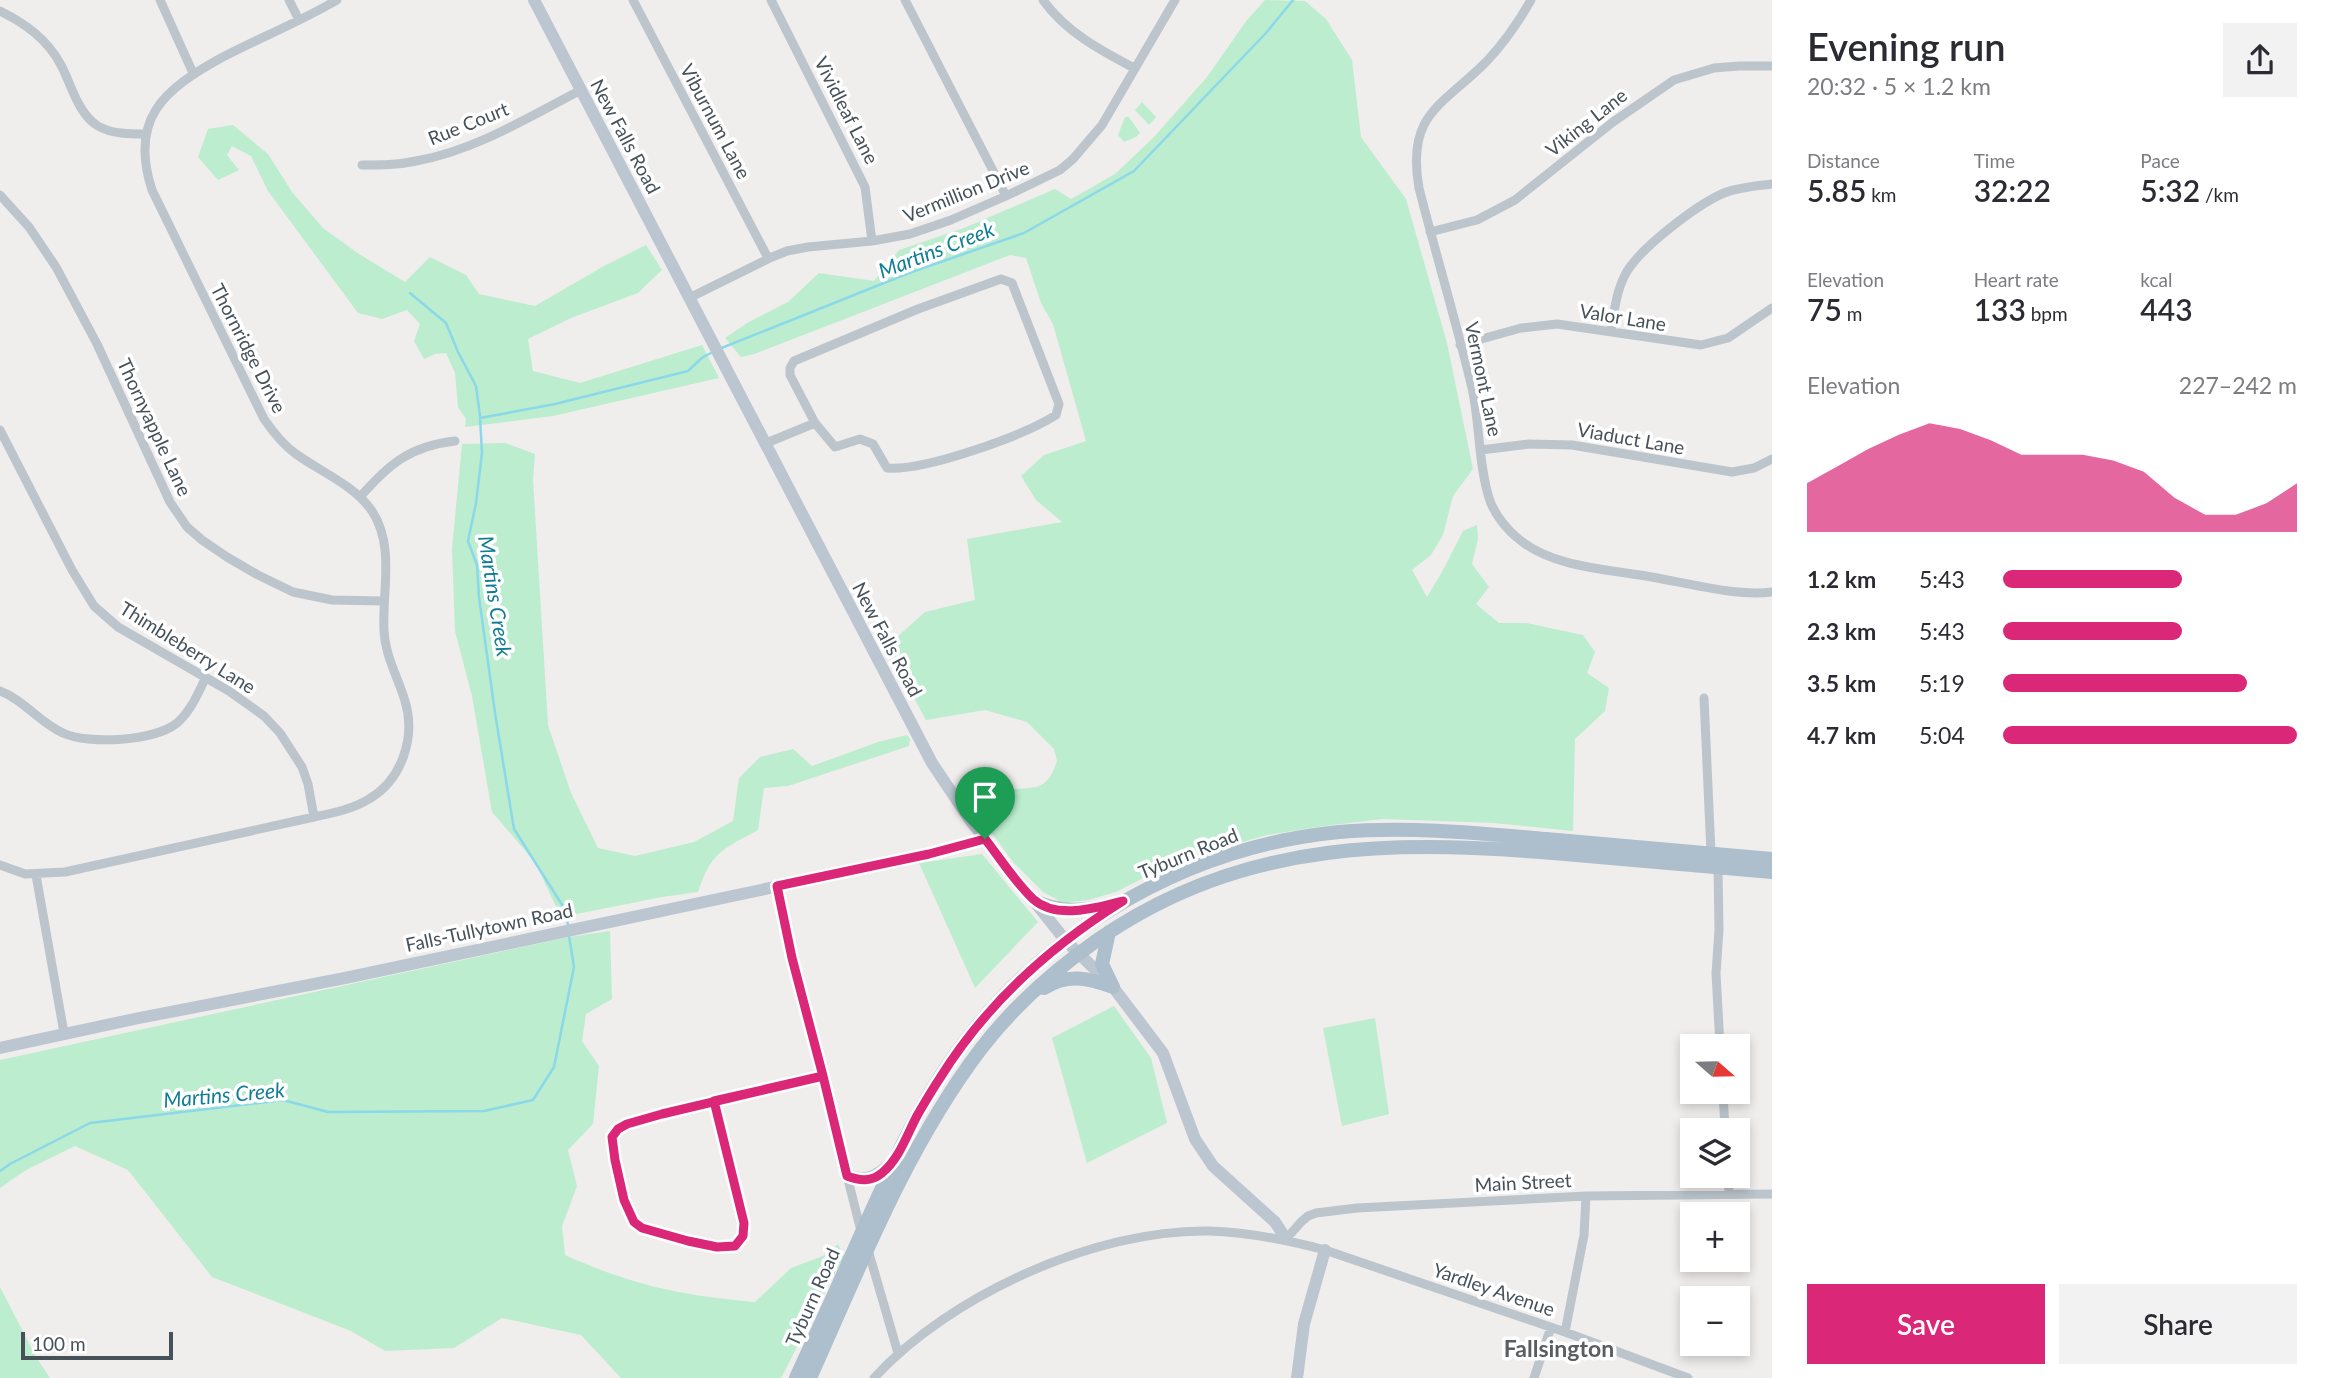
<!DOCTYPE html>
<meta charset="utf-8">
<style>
:root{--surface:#fff;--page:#f2f2f3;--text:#2b2b33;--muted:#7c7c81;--accent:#db2777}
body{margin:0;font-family:Lato,sans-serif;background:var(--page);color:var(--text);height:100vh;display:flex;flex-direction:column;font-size:26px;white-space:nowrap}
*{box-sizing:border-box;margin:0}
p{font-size:23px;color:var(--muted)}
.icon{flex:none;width:38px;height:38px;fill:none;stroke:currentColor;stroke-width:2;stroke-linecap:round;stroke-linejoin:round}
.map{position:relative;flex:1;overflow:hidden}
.panel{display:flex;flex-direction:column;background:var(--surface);width:560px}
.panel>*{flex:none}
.needle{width:46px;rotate:110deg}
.buttons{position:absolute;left:1680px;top:1034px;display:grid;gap:14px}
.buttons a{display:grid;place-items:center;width:70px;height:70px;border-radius:0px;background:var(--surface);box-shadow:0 4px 10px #0003;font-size:35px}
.scale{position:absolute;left:21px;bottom:18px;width:152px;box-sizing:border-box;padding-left:7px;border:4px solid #46515a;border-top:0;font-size:19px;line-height:24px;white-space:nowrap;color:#46515a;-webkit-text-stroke:5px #fff;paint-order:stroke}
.pin{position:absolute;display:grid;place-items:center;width:60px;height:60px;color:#fff;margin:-72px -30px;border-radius:50% 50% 50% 0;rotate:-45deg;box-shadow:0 0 7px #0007}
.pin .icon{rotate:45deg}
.round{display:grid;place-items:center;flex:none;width:74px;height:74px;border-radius:0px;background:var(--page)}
.summary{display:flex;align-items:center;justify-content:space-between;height:119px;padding:0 35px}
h1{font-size:38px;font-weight:600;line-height:52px}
.figures{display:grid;grid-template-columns:repeat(3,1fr);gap:10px;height:119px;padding:7px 35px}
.figures div{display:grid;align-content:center}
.figures b{font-size:30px;font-weight:600}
.figures small{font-size:19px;font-weight:400}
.figures p{font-size:19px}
.chart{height:196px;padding:14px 35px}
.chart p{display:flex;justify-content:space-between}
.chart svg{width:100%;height:126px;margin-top:7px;fill:var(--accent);opacity:.7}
.button{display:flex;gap:14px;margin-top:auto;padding:14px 35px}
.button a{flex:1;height:80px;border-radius:0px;background:var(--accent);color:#fff;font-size:28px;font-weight:600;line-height:80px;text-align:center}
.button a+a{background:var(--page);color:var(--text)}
ul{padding:0 35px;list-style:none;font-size:23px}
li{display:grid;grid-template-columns:112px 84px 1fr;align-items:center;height:52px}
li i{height:18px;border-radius:9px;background:var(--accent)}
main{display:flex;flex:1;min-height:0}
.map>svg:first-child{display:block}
</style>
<main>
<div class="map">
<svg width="1772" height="1378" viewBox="0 0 1772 1378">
<rect width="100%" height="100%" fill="#f0eded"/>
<!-- green -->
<path fill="#bcedce" d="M1265 0 1305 1 1326 19 1352 60 1361 137 1406 199 1447 343 1473 469 1453 496 1443 535 1431 555 1412 570 1427 597 1442 572 1463 531 1477 525 1478 539 1472 564 1489 587 1476 604 1499 623H1526L1583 635 1595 652 1587 673 1609 688 1605 711 1575 739 1573 831 1494 823 1383 819 1324 826 1267 835 1201 854 1155 872 1116 892 1088 900 1063 903 1043 892 1013 862 984 822 981 802C987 799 993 794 1000 792 1027 783 1045 799 1057 761L1054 749 1027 722 985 710 926 720 886 647 925 612 975 600 967 539 1062 522 1036 500 1021 476 1044 455 1086 441 1053 324 1041 303 1026 258 1010 255 754 354 741 357 725 338 747 323 788 302 819 273 874 281 899 250 964 228 1055 189 1071 199 1115 174 1154 137 1207 77 1247 20Z
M1142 102 1156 117 1149 125 1135 110Z
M1125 117H1129L1140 133 1136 137 1124 142 1118 135Z
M233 125 268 154 292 192 323 228 359 254 405 282 430 257 466 275 479 294 535 306 604 266 646 245 662 270 638 293 571 318 528 339 533 371 580 383 702 345 719 378 553 416 465 427 466 419 458 407 455 373 446 353 435 354 424 359 414 341 420 324 407 310 382 319 358 313 268 191 251 156 232 146 227 155 239 170 218 180 198 157 208 129Z
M505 443 535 454 533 479 548 725 571 793 598 848 635 856 694 842 733 821 739 778 760 757 793 749 812 766 878 742 907 735 910 739 909 746 788 786 764 788 758 830C723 849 711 852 698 892L662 897 561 917 535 862 492 812 472 696 455 631 452 549 462 444Z
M982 854 1038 922 975 988 919 863Z
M610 931 612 999 586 1014 582 1041 599 1066 593 1124 568 1150 577 1186 562 1226 565 1255C631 1285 683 1296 755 1302L791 1268 823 1256 838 1244 844 1256 781 1378H621L581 1335 502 1318 454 1348 385 1351 351 1331 212 1277 128 1170 75 1146 26 1170 0 1188V1060L569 937Z
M1114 1006 1151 1058 1167 1123 1087 1163 1052 1038Z
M1375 1018 1389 1114 1342 1126 1323 1028Z
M0 1287 36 1357 50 1378H0Z"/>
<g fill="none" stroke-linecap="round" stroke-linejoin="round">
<!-- stream -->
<path stroke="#8ad8e9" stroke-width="2.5" d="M410 293 446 323 458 352 476 386 480 416
M719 349 909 273 1024 233 1134 171 1266 33 1293 0
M568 926 566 911 514 829 495 713 479 597 477 565 468 541 476 503 482 453 480 418 555 404 688 371 703 357 713 352
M0 1171 10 1164 90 1123 283 1100 328 1112 484 1111 533 1100 554 1067 574 967 569 936"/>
<!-- street -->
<path stroke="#bcc5cc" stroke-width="9" d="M160 0 193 73
M289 0 299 20
M633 0 768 258
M771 0 865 187 872 241
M905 0 1006 196
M1043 0C1066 32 1100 50 1134 68
M1531 0C1518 23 1504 43 1486 62 1442 106 1406 114 1419 188 1436 255 1456 321 1472 388 1480 424 1478 462 1489 498 1494 514 1507 530 1520 540 1553 567 1606 569 1646 576 1683 582 1736 597 1772 592
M0 11C26 24 47 39 61 65 71 84 78 114 98 126 111 134 131 134 146 134
M362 165C381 165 398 165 416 161 474 151 529 117 581 90
M0 195 29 227 56 267 97 344 170 502 187 527 202 540 227 557 258 575 293 592 332 600 383 601
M1430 232 1477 220 1515 200 1613 122 1674 80 1714 68 1739 66H1772
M1001 279 1012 283 1059 404 1056 415C1023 436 925 471 887 468L873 444 860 439 835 447 815 423 790 375V368L794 361 918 309Z
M689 298 772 257 787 251 808 247 872 241 910 234 951 220 1006 196 1060 170 1073 159 1102 125 1175 0
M1611 332C1614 313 1616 292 1625 275 1638 249 1698 204 1724 193 1739 187 1756 186 1772 184
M1460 345 1521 328 1557 324 1701 345 1728 338 1772 308
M0 430 72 570 94 606 118 627 229 691 264 716 280 733 302 767 308 784 314 817
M764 444 815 423
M1481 450 1529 444 1572 445 1732 472 1754 468 1772 459
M360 497C389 464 410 446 455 441
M0 691C24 700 40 723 63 733 89 745 155 741 177 723 191 711 198 693 206 677
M1704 698 1711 853
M0 865 25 874 65 872 314 817C333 813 353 809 369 799 402 780 416 737 405 701 398 677 385 656 384 630 382 591 395 546 372 511 354 485 321 472 296 454 283 445 273 432 264 419L152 190C129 119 163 90 221 58 259 38 300 22 337 0
M1718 867 1719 930 1716 973 1720 1046
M36 875 64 1033
M777 886 792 958 861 1231
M1723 1092 1725 1130
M714 1101 745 1223 741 1242 730 1248C709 1246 645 1236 632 1220 624 1209 622 1192 619 1179 616 1165 611 1151 612 1137 615 1132 615 1131 619 1128 634 1118 658 1115 675 1110 724 1098 773 1087 823 1076
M1728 1176 1729 1193
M1286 1239 1301 1222 1308 1216 1316 1213 1357 1208 1586 1196 1772 1194
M868 1250 898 1353
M1565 1332 1584 1235 1586 1196
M874 1378C950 1295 1096 1229 1209 1231 1249 1232 1287 1240 1325 1250L1565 1332 1688 1378
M1534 1378 1551 1327"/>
<!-- secondary -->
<path stroke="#bbc6d1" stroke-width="12" d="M534 0 932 763 970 820 1065 940 1113 987 1163 1053 1195 1139 1213 1166 1275 1222 1286 1239
M0 1048 139 1018 345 978 756 891 929 854 985 839
M1297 1378 1304 1324 1325 1250"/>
<!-- primary -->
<path stroke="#adbecc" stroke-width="14" d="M1035 901C1059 912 1082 912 1108 905
M1109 932 1102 964 1113 987
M1044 988C1068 973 1088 978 1113 987
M847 1176C865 1183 877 1178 890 1165
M796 1378C820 1326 843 1275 866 1223 889 1173 910 1123 940 1077 1028 940 1176 848 1339 832 1408 826 1478 833 1546 839 1622 846 1697 852 1772 859
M810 1378C860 1267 906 1148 980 1050 1012 1008 1052 972 1096 941 1246 836 1402 840 1576 855 1641 861 1707 866 1772 872"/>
</g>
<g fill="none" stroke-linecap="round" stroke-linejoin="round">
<defs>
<path id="route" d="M985 839 929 854 777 886 792 958 823 1076 714 1101 744 1223 743 1236 735 1246 717 1247 688 1241 642 1228 634 1222 624 1200 615 1160 612 1137 618 1129 627 1124 662 1114 823 1076 847 1176C860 1181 871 1182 882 1173 900 1158 907 1134 918 1114 925 1102 932 1090 940 1078 986 1004 1049 947 1123 901 1097 908 1056 920 1033 899 1015 882 1000 858 985 839"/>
</defs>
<!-- route casing -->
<use href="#route" stroke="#fff" stroke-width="14"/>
<!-- route -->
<use href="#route" stroke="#db2777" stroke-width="9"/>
</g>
<g text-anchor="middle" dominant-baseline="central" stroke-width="7" stroke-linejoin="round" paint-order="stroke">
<!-- street labels -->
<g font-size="19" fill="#46515a" stroke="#fff">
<text transform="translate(847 110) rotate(63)">Vividleaf Lane</text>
<text transform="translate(716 121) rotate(62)">Viburnum Lane</text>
<text transform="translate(1586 122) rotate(-38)">Viking Lane</text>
<text transform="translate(468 123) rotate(-22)">Rue Court</text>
<text transform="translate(626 136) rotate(62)">New Falls Road</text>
<text transform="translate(966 191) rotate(-22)">Vermillion Drive</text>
<text transform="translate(1623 317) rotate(9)">Valor Lane</text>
<text transform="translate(249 348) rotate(63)">Thornridge Drive</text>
<text transform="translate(1484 379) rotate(78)">Vermont Lane</text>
<text transform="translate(155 427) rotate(65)">Thornyapple Lane</text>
<text transform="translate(1631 438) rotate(10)">Viaduct Lane</text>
<text transform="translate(888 639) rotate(62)">New Falls Road</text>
<text transform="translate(188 647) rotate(32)">Thimbleberry Lane</text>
<text transform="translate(1188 853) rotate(-22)">Tyburn Road</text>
<text transform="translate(489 927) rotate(-12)">Falls-Tullytown Road</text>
<text transform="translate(1523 1182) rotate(-3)">Main Street</text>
<text transform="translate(1494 1289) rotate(19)">Yardley Avenue</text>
<text transform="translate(812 1297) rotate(-66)">Tyburn Road</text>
</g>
<!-- water labels -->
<g font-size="21" font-style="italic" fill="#107d94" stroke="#fff">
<text transform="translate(936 249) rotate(-21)">Martins Creek</text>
<text transform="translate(496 596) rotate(81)">Martins Creek</text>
<text transform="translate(224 1094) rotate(-5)">Martins Creek</text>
</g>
<!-- quarter labels -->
<g font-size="23" font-weight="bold" fill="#5a5e62" stroke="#fff">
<text x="1559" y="1348">Fallsington</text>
</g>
</g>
</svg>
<div class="buttons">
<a><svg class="needle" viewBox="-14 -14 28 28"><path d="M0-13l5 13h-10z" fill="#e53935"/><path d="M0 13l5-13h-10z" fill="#7c7c81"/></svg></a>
<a><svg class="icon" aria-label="layers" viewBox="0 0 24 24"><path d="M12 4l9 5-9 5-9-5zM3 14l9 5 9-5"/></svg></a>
<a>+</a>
<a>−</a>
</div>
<div class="scale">100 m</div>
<div class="pin" style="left:985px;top:839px;background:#1e9e55"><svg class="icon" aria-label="arrive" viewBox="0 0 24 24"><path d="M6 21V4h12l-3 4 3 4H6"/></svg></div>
</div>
<section class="panel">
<div class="summary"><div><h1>Evening run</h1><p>20:32 · 5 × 1.2 km</p></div><a class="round"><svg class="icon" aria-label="share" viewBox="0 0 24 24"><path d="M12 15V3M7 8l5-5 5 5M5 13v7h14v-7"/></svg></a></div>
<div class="figures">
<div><p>Distance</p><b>5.85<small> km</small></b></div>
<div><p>Time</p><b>32:22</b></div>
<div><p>Pace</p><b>5:32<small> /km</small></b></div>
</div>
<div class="figures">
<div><p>Elevation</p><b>75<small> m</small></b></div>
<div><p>Heart rate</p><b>133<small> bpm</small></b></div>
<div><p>kcal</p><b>443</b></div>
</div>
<div class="chart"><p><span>Elevation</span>227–242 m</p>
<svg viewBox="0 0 160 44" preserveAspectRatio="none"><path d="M0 44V27L10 21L20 15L30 10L40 6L50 8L60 12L70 17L80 17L90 17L100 19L110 23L120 32L130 38L140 38L150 34L160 27V44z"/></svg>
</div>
<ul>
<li><b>1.2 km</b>5:43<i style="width:61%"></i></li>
<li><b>2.3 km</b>5:43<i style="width:61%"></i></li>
<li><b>3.5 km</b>5:19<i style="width:83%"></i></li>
<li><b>4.7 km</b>5:04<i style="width:100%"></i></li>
</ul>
<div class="button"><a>Save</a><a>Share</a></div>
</section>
</main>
